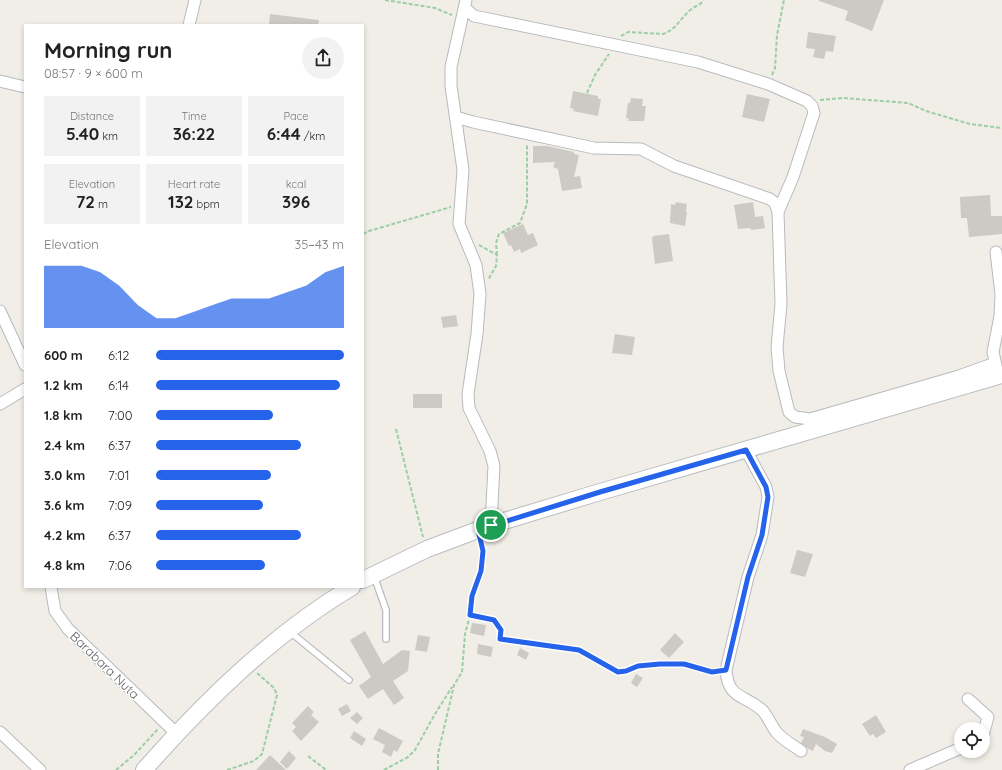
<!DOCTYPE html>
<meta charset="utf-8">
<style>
:root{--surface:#fff;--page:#f2f2f2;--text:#222;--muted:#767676;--accent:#2563eb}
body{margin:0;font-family:Quicksand,sans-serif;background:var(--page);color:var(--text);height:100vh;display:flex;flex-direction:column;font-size:15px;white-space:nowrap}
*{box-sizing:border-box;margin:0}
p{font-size:13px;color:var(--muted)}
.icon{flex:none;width:22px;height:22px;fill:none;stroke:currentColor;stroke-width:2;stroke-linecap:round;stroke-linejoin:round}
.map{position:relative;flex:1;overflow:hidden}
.side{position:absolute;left:24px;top:24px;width:340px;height:564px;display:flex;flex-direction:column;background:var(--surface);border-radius:0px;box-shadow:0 2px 6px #0003}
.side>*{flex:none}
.fabs{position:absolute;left:954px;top:722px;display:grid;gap:8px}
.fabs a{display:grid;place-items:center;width:36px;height:36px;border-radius:50%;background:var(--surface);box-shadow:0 2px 6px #0003;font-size:20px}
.pin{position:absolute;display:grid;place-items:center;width:34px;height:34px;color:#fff;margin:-17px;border:2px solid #fff;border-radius:50%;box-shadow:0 1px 4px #0007}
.round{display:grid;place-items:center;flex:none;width:42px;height:42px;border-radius:21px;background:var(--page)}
.overview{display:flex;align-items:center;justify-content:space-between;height:68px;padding:0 20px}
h1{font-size:22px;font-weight:800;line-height:30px}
.metrics{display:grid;grid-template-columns:repeat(3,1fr);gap:6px;height:68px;padding:4px 20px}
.metrics div{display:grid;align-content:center;border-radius:0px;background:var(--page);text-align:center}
.metrics b{font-size:17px;font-weight:800}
.metrics small{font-size:11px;font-weight:400}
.metrics p{font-size:11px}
.chart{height:112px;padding:8px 20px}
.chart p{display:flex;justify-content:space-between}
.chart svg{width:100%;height:72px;margin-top:4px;fill:var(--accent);opacity:.7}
ul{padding:0 20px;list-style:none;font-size:13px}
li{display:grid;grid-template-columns:64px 48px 1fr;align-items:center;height:30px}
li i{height:10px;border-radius:5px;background:var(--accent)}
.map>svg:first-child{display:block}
</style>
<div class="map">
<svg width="1002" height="770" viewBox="0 0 1002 770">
<rect width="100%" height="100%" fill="#f1eee7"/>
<!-- building -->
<path fill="#cdc9c4" d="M819 0H884L872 31 845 20 848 11 819 1Z
M270 14 319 20 318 25H269Z
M808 32 836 36 833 52 826 51 824 59 813 57 815 49 806 48Z
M573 91 598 96V99H601L598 116 573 111 574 109 570 108Z
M747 94 770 99 764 122 742 117Z
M631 98 643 99 642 106H646L644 121H628L629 119 626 118 628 103H630Z
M533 146H547L574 152V154L579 155 574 177 580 176 582 188 562 191 558 169 553 167 555 162 533 163Z
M990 195 991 216H1002V234L969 237 967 218H961L960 197Z
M676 202 687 204 686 211 687 212 685 226 670 223 671 204 675 205Z
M753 202 755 217 763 216 765 228 751 230 750 228 738 229 734 205Z
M523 224 528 235 533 233 538 245 521 253 520 249 514 252 511 245 509 246 503 233Z
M669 234 673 261 655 264 652 239 653 236Z
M456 315 458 326 443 328 441 317Z
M615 334 635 337 632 355 612 353Z
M413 394H442V408H413Z
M797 550 813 554 805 577 790 573Z
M472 623 486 625 484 636 470 633Z
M365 631 383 664 402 650 410 651 408 671 393 681 404 698 394 705 383 689 368 699 359 686 371 677 350 640Z
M675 633 684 642 669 658 660 650Z
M418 635 430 637 427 652 415 650Z
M478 644 493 647 491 657 477 654Z
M520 648 529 653 526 660 517 655Z
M636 674 643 678 637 687 631 683Z
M347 704 351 711 342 716 338 709Z
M308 706 314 712 311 715 319 722 301 741 292 731 296 727 292 723Z
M357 712 363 718 357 724 350 718Z
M876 715 886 732 876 738 873 734 870 736 862 724Z
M379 728 403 741 397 752 394 750 391 757 382 752 385 745 373 739Z
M803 729 825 737 837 744 832 753 825 751 816 744 813 751 807 748 801 743 804 737 800 736Z
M354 731 366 739 362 746 350 738Z
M289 751 296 758 287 769 280 762Z
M270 755 286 770H256Z"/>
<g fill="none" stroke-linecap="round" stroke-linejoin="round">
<defs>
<path id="service" d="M374 576 386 610V639
M289 631 349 680"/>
<path id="minor" d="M466 0 451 67V86L463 170 459 224 476 265 480 294 477 334 468 394 469 408 490 451 494 466 491 525
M465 8 474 16 484 18 698 62 768 84 807 101 812 106 814 113 793 177 778 212
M189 25 195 0
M0 81 25 87
M456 117 473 122 594 148 641 149 674 166 770 199 775 203 778 212 781 304 777 347 779 371 789 412 795 417 810 419 959 376 995 363
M996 252 1001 294 1000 316 993 352 997 370
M0 311 25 365
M0 404 25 389
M746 450 766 487 768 497 762 535 748 577 726 670C728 700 745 694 763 711 769 718 772 728 778 734 785 741 794 746 801 751
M51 587 55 611 68 629 176 733
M968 699 988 717 983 735
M0 732 40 770
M910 770 961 748"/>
<path id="secondary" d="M363 580 427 549 491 525 600 492 1002 375
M144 770C204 702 273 634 352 587"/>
</defs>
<!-- service casing -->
<use href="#service" stroke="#b7babe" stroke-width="8"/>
<!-- minor casing -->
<use href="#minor" stroke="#b7babe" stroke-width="13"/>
<!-- secondary casing -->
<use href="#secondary" stroke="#b8bcc1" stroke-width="18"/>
<!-- path -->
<path stroke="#9ccea5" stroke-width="2" stroke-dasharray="4 2" stroke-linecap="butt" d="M385 0 435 8 452 15
M621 36 628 32 663 34C675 30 679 21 688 12 692 8 699 5 704 1
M772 75 775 68 777 35 784 0
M587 93 595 75 609 54
M820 100 843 98 908 103 926 111 970 124 1002 128
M363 234 369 231 451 207
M479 245 497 255 496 266 488 280
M497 255 496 243 499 234 520 223 527 204V144
M396 429 423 537
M470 615 494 620 501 630 500 639 579 650 618 671H626L638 666 684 664 712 672 717 671
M308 756 326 770
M116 770 134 755 158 729
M227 770 254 761 262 754 277 695 274 688 257 673
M384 770 408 757 415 750 435 714 452 687
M438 770V754L454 685 462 672 465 634 470 615 472 596 481 571 483 551 481 542"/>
<!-- service -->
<use href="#service" stroke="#fff" stroke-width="5.5"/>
<!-- minor -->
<use href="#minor" stroke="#fff" stroke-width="11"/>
<!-- secondary -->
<use href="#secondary" stroke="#fff" stroke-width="16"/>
</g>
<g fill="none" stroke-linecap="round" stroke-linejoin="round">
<defs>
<path id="route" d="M746 450 766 487 768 497 762 535 748 577 726 670 712 672 684 664H660L638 666 626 671 618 672 579 650 500 639 501 630 494 620 470 615 472 596 481 571 483 551 478 530 600 492Z"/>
</defs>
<!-- route casing -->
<use href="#route" stroke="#fff" stroke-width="8"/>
<!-- route -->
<use href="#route" stroke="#2563eb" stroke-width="5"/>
</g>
<g text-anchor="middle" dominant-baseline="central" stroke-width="3" stroke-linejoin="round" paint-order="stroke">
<!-- street labels -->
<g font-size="13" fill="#5e6468" stroke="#fff">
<text transform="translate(105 665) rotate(44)">Barabara Nuta</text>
</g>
</g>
</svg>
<div class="fabs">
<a><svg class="icon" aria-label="locate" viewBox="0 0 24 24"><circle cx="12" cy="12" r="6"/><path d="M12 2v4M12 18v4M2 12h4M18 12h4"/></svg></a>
</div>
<div class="pin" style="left:491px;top:525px;background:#1e9e55"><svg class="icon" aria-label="arrive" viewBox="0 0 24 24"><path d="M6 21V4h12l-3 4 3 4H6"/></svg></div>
<section class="side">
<div class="overview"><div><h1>Morning run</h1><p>08:57 · 9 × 600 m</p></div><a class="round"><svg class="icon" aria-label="share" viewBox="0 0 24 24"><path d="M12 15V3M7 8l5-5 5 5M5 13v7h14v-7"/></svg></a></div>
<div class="metrics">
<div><p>Distance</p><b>5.40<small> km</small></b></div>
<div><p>Time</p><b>36:22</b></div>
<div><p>Pace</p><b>6:44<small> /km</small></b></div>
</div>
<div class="metrics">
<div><p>Elevation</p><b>72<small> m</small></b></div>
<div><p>Heart rate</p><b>132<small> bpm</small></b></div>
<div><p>kcal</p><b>396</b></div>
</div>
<div class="chart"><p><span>Elevation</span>35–43 m</p>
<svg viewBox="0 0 160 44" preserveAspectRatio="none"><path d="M0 44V6L10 6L20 6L30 10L40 18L50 30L60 38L70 38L80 34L90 30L100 26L110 26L120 26L130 22L140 18L150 10L160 6V44z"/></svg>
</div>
<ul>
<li><b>600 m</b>6:12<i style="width:100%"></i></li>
<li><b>1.2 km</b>6:14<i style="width:98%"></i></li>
<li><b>1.8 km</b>7:00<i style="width:62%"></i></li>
<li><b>2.4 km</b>6:37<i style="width:77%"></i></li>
<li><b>3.0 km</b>7:01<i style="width:61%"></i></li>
<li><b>3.6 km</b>7:09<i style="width:57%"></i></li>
<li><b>4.2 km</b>6:37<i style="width:77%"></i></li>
<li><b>4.8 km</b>7:06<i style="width:58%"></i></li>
</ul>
</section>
</div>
